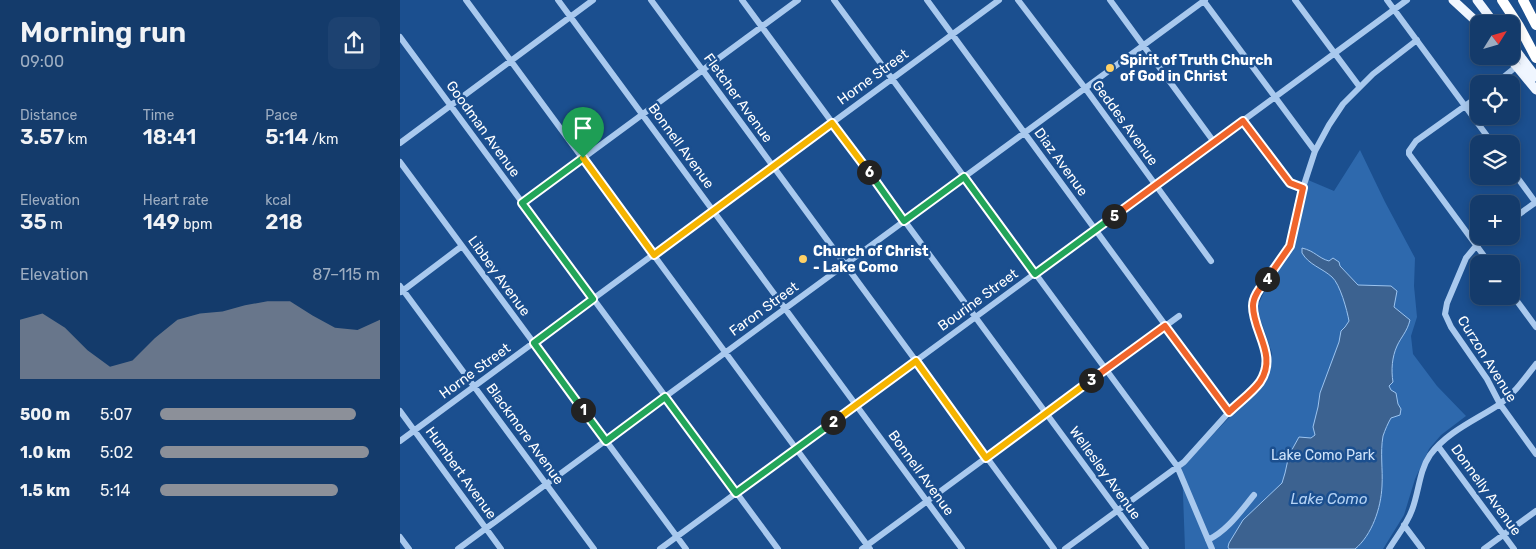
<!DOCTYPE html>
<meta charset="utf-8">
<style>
:root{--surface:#143b6b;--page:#1d4271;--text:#f1f3f6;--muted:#9dadc1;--line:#33557e;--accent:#8c9099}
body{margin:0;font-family:Rubik,sans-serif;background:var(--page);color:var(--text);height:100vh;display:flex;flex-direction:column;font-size:19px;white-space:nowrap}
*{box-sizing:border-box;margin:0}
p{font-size:16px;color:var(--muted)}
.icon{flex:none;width:28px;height:28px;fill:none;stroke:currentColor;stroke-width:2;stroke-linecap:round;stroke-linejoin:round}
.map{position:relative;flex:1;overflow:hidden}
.details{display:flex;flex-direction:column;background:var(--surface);width:400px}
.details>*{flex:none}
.needle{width:32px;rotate:53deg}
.tools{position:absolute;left:1070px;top:15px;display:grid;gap:10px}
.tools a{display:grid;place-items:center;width:50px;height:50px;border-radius:10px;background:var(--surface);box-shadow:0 2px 8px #0003,0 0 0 1px var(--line);font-size:25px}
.pin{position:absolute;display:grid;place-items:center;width:42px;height:42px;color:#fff;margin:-51px -21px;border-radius:50% 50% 50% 0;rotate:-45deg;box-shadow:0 0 5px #0007}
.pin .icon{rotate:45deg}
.km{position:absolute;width:25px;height:25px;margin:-12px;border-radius:50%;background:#222;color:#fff;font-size:14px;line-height:25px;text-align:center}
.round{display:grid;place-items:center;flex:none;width:52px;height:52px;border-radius:10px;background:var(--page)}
.summary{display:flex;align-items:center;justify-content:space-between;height:85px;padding:0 20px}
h1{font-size:28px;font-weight:600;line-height:38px}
.stats{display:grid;grid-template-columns:repeat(3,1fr);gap:8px;height:85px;padding:5px 20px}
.stats div{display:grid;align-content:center}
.stats b{font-size:21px;font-weight:600}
.stats small{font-size:14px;font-weight:400}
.stats p{font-size:14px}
.chart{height:140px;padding:10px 20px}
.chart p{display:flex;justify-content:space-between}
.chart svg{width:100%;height:90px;margin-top:5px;fill:var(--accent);opacity:.7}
ul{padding:0 20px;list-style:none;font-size:16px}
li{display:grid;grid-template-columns:80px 60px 1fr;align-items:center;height:38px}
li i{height:12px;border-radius:6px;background:var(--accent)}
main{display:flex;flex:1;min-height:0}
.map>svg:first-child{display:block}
</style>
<main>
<section class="details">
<div class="summary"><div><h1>Morning run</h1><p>09:00</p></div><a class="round"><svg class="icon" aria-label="share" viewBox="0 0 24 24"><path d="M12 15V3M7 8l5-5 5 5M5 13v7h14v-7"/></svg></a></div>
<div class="stats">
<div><p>Distance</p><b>3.57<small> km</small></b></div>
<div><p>Time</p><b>18:41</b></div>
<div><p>Pace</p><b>5:14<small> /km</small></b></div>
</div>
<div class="stats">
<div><p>Elevation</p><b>35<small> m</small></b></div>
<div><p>Heart rate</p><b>149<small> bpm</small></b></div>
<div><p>kcal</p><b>218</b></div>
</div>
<div class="chart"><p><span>Elevation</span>87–115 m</p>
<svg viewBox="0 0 160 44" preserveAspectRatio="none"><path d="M0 44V15L10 12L20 19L30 30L40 38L50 35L60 24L70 15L80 12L90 11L100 8L110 6L120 6L130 13L140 19L150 20L160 15V44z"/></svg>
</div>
<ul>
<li><b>500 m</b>5:07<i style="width:89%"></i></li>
<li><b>1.0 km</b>5:02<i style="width:95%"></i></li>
<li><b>1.5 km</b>5:14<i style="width:81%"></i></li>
</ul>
</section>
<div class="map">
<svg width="1136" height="549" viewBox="0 0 1136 549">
<rect width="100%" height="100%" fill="#1b4f8f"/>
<!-- green -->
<path fill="#2e69ad" d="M960 150 985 202 1015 258 1014 286 1017 317 1011 336 1013 354 1037 386 1066 416 1041 435 1029 449 1015 479 1004 515 983 549H785L782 467 866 379 872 353 860 318 858 305 868 284 893 246 908 180 934 191Z"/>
<!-- water -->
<path fill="#3c6290" stroke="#9cc4f0" d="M902 248C915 251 918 258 929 261L933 258 939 262 940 266 958 285 991 286 997 291 994 307 1010 320C1007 332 1001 337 997 346 992 357 991 370 993 382L989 386 991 390 996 393 998 404 1001 409 1000 415 991 418C988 423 985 430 983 436 980 453 983 469 982 486 981 508 972 535 955 549H829L828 547 829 543 843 520 882 483 885 473 889 455 899 437 911 438 915 435 913 427 918 407 920 393 939 342 941 331 945 327 949 321C947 310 940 284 932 277 922 268 909 265 902 253Z"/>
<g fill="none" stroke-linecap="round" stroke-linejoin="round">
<!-- minor -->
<path stroke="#a9c9ee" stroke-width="6" d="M66 0 470 549
M158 0 562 549
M251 0 654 549
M342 0 746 549
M434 0 777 466 812 549
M527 0 829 412
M618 0 685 88 811 261
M710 0 814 142
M803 0 915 151
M895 0 959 86
M987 0 1093 144
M0 37 378 549
M1095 84 1117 66
M1079 96 1016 141 1009 151V154L1090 264
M843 121 890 183 903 188
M0 143 193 0
M0 162 286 549
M1111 169 1136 203
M122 203 398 0
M1111 220 1136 202
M1089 236 1076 246 1066 258 1047 303 1045 314 1051 327 1087 379 1100 404 1136 454
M0 286 194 549
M1 292 62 246
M1111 293 1136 327
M0 411 101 549
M0 441 599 0
M1038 446 1114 549
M1004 525 1022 549
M0 537 9 549
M808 540C828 530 840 512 854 495
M58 549 805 0
M260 549 1007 0
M462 549 779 316
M665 549 784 462 829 412 860 382 865 371 866 355 865 347 854 314V300L890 246 898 203 915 151 929 125 943 104 973 74 1017 40
M989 549C997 536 1007 524 1012 510 1019 492 1019 471 1030 455 1048 431 1076 420 1100 404 1115 393 1125 378 1136 364
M1084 549 1136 511"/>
<!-- major -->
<path stroke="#f0f6ff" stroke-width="9" d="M1053 0 1079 24
M1077 0 1095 24
M1111 44 1136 77
M1108 56 1136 90"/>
<!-- highway -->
<path stroke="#fff" stroke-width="10" d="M1102 0 1119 26 1136 58
M1123 0 1136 25"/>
</g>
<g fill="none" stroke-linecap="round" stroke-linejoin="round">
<defs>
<path id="split-1" d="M183 158 122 203 193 299 134 343 183 410"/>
<path id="split-2" d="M183 410 206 441 265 397 336 493 433 422"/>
<path id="split-3" d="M433 422 516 361 586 458 691 380"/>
<path id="split-4" d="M691 380 765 326 829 412C839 402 852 393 860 382 878 355 853 332 853 306 853 296 861 287 867 279"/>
<path id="split-5" d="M714 216 843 121 890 183 903 188 890 246 867 279"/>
<path id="split-6" d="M469 172 504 221 564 177 635 274 714 216"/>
<path id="split-7" d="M183 158 254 255 432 123 469 172"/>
</defs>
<!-- split-1 casing -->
<use href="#split-1" stroke="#fff" stroke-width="10"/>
<!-- split-2 casing -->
<use href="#split-2" stroke="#fff" stroke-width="10"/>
<!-- split-3 casing -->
<use href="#split-3" stroke="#fff" stroke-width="10"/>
<!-- split-4 casing -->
<use href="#split-4" stroke="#fff" stroke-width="10"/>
<!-- split-5 casing -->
<use href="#split-5" stroke="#fff" stroke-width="10"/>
<!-- split-6 casing -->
<use href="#split-6" stroke="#fff" stroke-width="10"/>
<!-- split-7 casing -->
<use href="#split-7" stroke="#fff" stroke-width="10"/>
<!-- split-1 -->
<use href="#split-1" stroke="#22a559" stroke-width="6"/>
<!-- split-2 -->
<use href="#split-2" stroke="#22a559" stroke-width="6"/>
<!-- split-3 -->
<use href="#split-3" stroke="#f5b400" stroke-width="6"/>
<!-- split-4 -->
<use href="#split-4" stroke="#f0652b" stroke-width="6"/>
<!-- split-5 -->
<use href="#split-5" stroke="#f0652b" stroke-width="6"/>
<!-- split-6 -->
<use href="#split-6" stroke="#22a559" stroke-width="6"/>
<!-- split-7 -->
<use href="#split-7" stroke="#f5b400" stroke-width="6"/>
</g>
<!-- markers -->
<g fill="#ffd166" stroke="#1b4f8f" stroke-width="2">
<circle cx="710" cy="68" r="5"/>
<circle cx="403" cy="259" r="5"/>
</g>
<g text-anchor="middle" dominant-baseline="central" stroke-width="5" stroke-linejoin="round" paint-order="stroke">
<!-- poi labels -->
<g font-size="14" font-weight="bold" fill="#fff" stroke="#1b4f8f" text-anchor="start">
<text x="720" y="60">Spirit of Truth Church<tspan x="720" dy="16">of God in Christ</tspan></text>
<text x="413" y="251">Church of Christ<tspan x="413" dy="16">- Lake Como</tspan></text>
</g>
<!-- street labels -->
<g font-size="14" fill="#fff" stroke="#1b4f8f">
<text transform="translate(473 77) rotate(-36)">Horne Street</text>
<text transform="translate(338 98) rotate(54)">Fletcher Avenue</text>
<text transform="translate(725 123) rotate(54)">Geddes Avenue</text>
<text transform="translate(83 129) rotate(54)">Goodman Avenue</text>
<text transform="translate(281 146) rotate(54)">Bonnell Avenue</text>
<text transform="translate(661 162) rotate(54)">Diaz Avenue</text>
<text transform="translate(99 276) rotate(54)">Libbey Avenue</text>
<text transform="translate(578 300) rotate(-36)">Bourine Street</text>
<text transform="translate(364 309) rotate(-36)">Faron Street</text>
<text transform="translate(1087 359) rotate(58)">Curzon Avenue</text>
<text transform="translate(75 371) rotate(-36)">Horne Street</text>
<text transform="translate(125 434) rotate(54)">Blackmore Avenue</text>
<text transform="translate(61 473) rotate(54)">Humbert Avenue</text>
<text transform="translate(521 473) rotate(54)">Bonnell Avenue</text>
<text transform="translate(705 473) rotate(54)">Wellesley Avenue</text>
<text transform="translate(1086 490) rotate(54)">Donnelly Avenue</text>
</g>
<!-- park labels -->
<g font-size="14" fill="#cfe3fa" stroke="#1b4f8f">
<text x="923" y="455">Lake Como Park</text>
</g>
<!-- water labels -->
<g font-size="15" font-style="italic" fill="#b5d3f5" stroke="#1b4f8f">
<text x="929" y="499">Lake Como</text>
</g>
</g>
</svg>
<div class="tools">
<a><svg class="needle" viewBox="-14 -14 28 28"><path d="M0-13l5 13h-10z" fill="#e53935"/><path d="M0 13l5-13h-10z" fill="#9dadc1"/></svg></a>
<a><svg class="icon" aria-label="locate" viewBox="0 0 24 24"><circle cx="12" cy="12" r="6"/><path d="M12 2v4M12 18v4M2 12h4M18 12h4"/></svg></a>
<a><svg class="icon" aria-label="layers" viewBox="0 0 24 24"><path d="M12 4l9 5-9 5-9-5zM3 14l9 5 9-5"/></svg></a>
<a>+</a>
<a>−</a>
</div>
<div class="pin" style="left:183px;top:158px;background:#1e9e55"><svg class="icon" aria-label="arrive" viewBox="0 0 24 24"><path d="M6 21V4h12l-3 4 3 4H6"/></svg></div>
<b class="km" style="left:183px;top:410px">1</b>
<b class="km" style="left:433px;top:422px">2</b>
<b class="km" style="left:691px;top:380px">3</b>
<b class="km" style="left:867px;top:279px">4</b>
<b class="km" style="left:714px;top:216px">5</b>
<b class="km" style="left:469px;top:172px">6</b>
</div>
</main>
